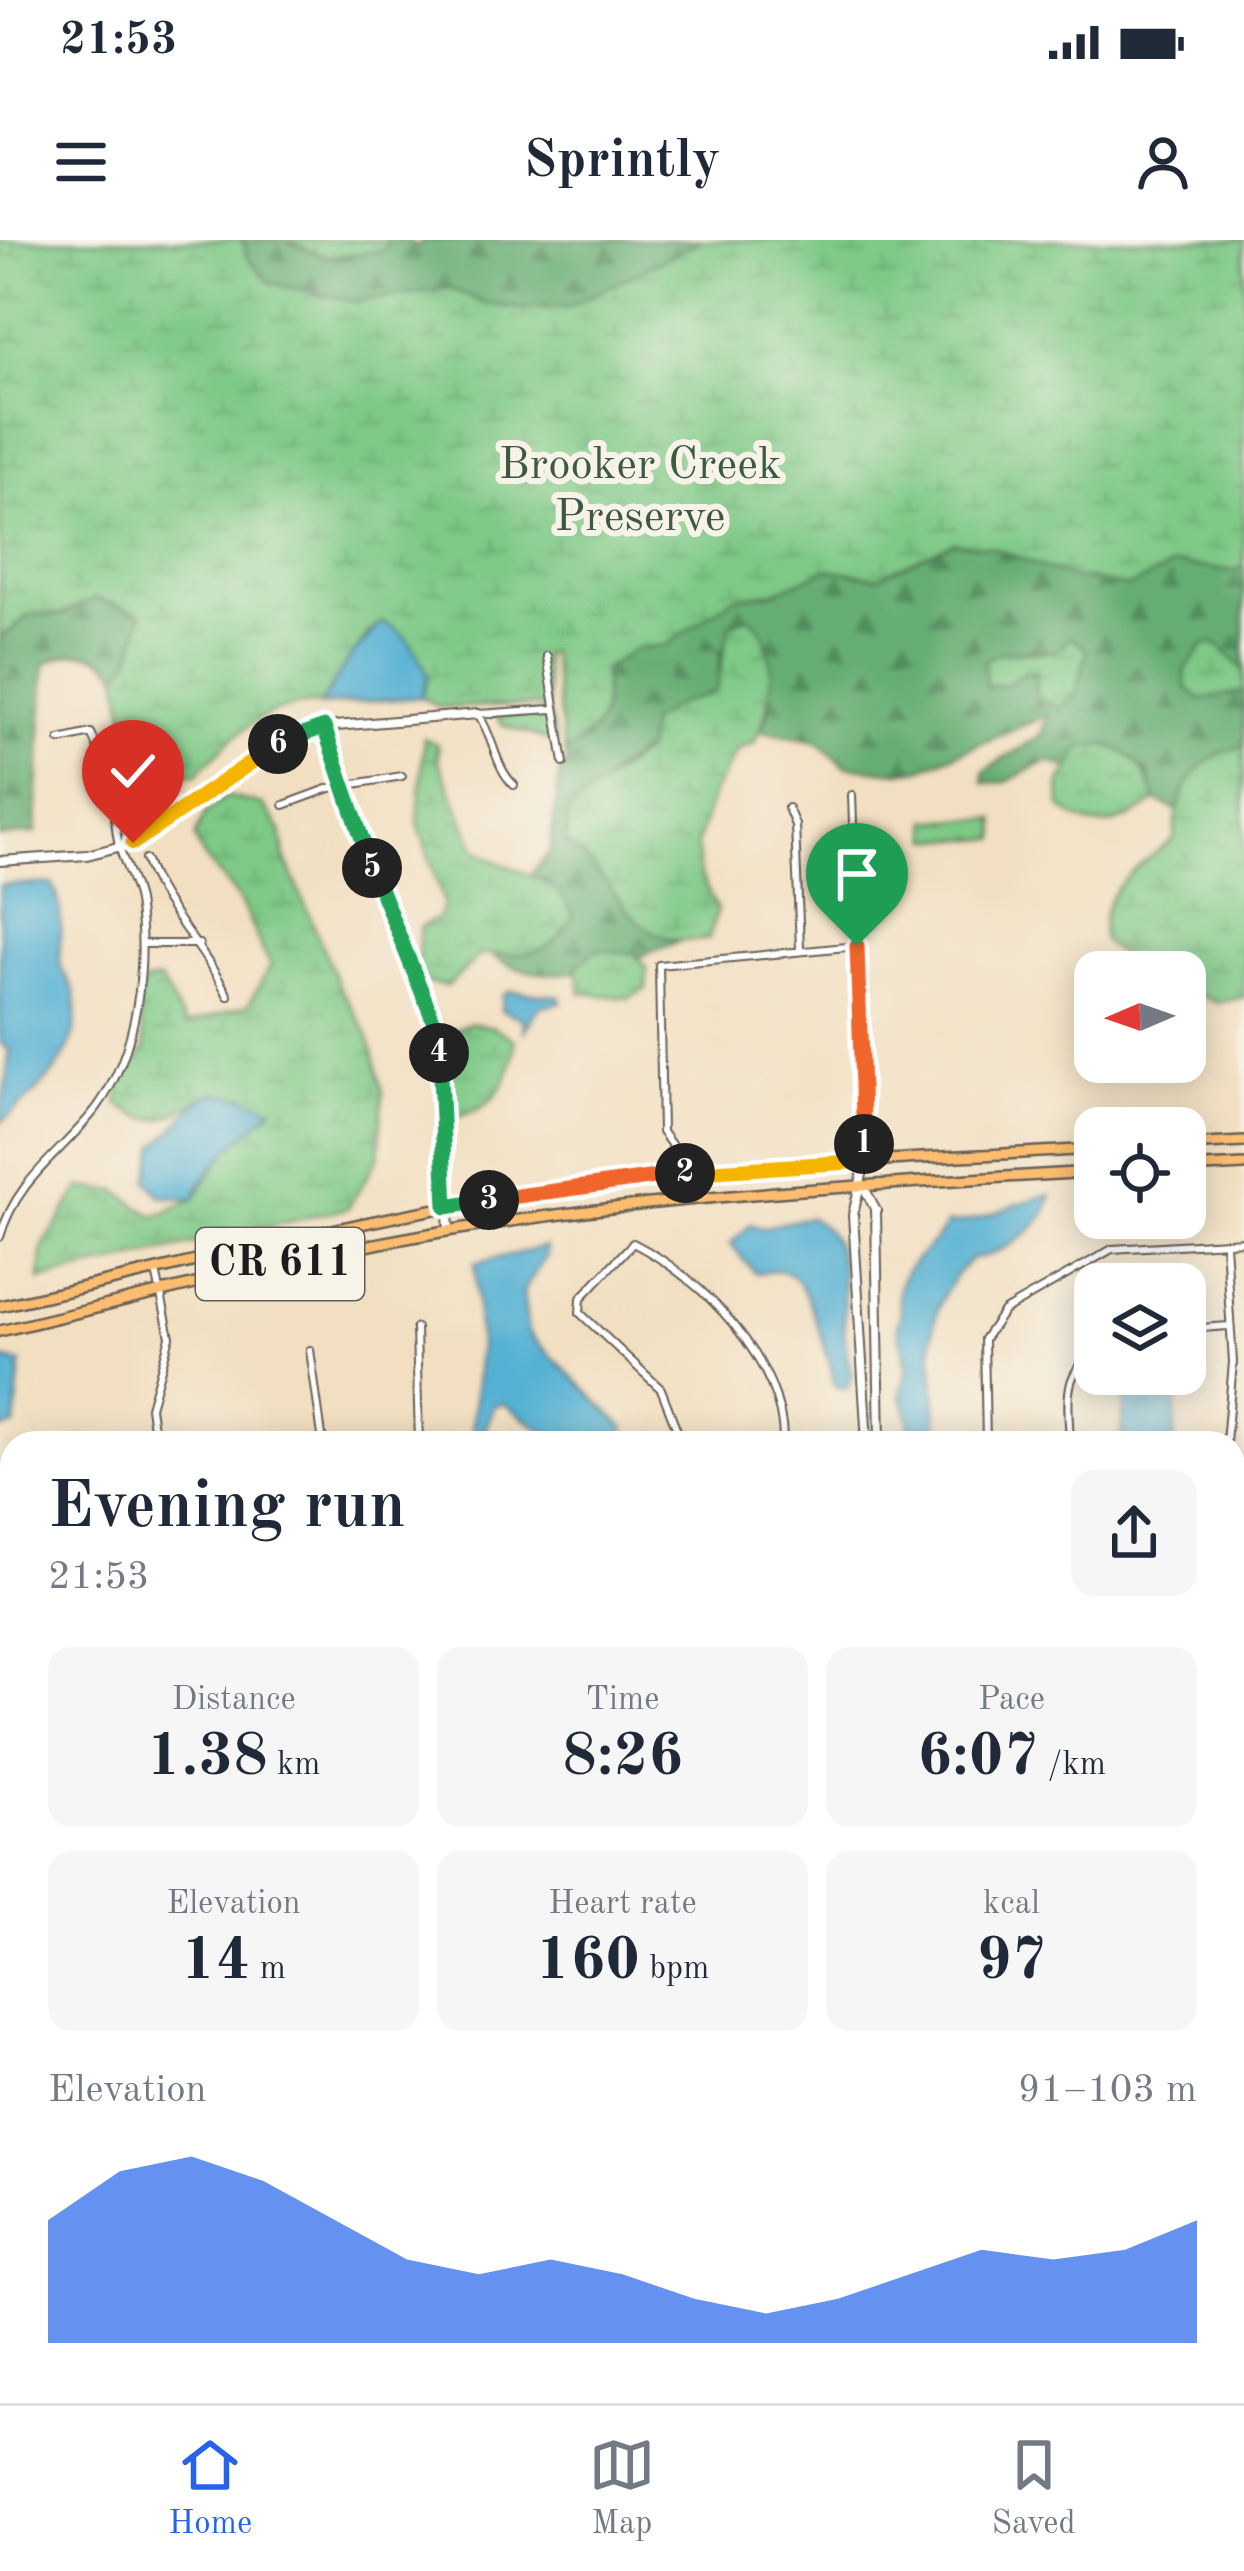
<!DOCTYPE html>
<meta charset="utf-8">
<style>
:root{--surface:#fff;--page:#f6f6f7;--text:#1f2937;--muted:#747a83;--line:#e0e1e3;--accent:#2563eb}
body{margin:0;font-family:"Old Standard TT",serif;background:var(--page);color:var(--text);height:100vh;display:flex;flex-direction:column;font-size:45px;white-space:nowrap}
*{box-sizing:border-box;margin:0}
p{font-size:39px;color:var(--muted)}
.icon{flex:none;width:66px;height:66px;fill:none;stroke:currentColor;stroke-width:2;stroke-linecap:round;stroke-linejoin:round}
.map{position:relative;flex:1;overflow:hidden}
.sheet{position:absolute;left:0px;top:1191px;width:1245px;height:972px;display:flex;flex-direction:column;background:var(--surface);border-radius:36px 36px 0 0;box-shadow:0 6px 30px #0003}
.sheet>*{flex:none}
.needle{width:78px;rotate:268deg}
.fabs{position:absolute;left:1074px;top:711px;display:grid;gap:24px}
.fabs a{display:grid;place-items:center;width:132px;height:132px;border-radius:24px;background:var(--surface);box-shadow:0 6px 30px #0003;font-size:60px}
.pin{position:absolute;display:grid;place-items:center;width:102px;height:102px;color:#fff;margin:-123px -51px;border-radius:50% 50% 50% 0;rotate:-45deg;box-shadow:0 0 12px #0007}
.pin .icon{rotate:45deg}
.km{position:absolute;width:60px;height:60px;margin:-30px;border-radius:50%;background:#222;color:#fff;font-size:33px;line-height:60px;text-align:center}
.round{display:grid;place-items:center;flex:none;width:126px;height:126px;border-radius:24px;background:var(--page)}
.headline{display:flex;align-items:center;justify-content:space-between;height:204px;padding:0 48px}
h1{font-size:66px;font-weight:600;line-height:90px}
.figures{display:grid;grid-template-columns:repeat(3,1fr);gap:18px;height:204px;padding:12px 48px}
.figures div{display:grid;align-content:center;border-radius:24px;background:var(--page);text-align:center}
.figures b{font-size:60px;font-weight:600}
.figures small{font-size:33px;font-weight:400}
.figures p{font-size:33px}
.chart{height:336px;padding:24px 48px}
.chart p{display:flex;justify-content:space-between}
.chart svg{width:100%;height:216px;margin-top:12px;fill:var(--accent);opacity:.7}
.status{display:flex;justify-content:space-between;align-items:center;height:84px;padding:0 60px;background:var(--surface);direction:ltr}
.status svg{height:33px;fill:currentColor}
header{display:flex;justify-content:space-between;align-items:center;height:156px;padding:0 48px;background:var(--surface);font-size:54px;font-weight:600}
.tabs{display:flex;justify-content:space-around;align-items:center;height:168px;border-top:3px solid var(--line);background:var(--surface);font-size:33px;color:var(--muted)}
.tabs a{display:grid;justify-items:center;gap:6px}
.tabs .selected{color:var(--accent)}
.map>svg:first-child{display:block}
</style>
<div class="status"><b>21:53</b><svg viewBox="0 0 49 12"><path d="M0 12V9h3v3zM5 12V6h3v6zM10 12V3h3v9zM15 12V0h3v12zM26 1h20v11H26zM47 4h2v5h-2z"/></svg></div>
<header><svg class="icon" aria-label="menu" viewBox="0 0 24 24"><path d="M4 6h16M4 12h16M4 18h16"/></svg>Sprintly<svg class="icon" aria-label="person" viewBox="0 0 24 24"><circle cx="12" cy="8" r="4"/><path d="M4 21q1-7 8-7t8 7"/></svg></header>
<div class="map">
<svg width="1244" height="2163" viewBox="0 0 1244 2163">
<defs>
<pattern id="forest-firs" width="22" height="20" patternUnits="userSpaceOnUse" patternTransform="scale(3)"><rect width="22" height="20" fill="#66ad73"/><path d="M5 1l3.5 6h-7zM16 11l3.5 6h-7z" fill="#538c5e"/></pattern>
<pattern id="wetland-marsh" width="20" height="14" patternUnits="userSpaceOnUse" patternTransform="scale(3)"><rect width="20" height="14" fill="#7ec986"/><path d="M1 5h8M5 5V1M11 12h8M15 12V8" fill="none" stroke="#6cac73"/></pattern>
</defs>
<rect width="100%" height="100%" fill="#f7f3e8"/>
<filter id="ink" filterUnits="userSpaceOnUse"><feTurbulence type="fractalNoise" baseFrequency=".00833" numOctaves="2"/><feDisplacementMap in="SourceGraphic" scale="24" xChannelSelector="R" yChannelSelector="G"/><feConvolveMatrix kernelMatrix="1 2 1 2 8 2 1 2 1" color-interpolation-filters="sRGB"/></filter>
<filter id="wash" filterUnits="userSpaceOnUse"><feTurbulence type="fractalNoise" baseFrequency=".004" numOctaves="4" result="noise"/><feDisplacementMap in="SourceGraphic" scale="48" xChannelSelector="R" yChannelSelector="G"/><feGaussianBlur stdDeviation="2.7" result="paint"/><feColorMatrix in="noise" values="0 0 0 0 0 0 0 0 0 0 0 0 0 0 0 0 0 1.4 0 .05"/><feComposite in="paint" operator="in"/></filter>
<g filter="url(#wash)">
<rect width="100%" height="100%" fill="#f2dfc1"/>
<!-- green -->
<path fill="#7ec986" stroke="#4d7251" stroke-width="3" d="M1233 1687 1244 1697V1790L1233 1778Z"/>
<!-- forest -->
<path fill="url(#forest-firs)" stroke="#416448" stroke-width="3" fill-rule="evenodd" d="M242 0H285L326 17 382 11 390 0H408L418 7 423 0H702L568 67 521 69 485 64 450 48 356 62 270 43 249 20Z
M954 302 991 307 1067 336 1129 346 1176 324 1233 331 1244 326V430L1216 404 1203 405 1185 430 1186 447 1228 455 1244 451V506L1218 513 1176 570 1156 561 1146 530 1066 527 1048 521 1006 542 984 543V531L1040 496 1048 475 920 529 899 532 845 526 817 501 760 491 768 476 771 440 721 410 717 452 674 466 646 510 612 532 566 603C611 633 625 688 678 702L638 717 634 713 577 726 578 732C542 735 521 735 491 715L503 714 549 642 530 635 550 612 561 527 568 525 565 512 587 500 602 431 635 408 666 405 735 357 775 352 827 329 877 337ZM1024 410 1056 412 1078 433 1076 454 1025 431 1006 445 986 446Z
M95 358 143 374 132 416 119 435C99 408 71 409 45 424L36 593 0 597V399L30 375H61Z"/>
<!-- wetland -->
<path fill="url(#wetland-marsh)" stroke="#4d7251" stroke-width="3" d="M0 0H242L249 20 271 43 356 62 450 48 485 64 521 69 568 67 702 0H1244V326L1233 331 1176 324 1129 347 1067 336 991 307 954 302 877 337 827 329 775 352 735 357 666 405 635 409 603 430C606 473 605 490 565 512L550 412 543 414 548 466 439 467 421 457 428 435 371 390 321 464C264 463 234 495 197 534L175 533 166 492 125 475 119 435 132 416 142 374 95 358 61 375H29L0 399Z
M285 0H390L382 11 326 17Z
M749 376C783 407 773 466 754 503L738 509 713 553 697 603 699 633 717 669 709 699C629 715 621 639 566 603L569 570 646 510 650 482 674 466 716 451 730 384Z
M1070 397 1087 410 1076 454 1060 467 1036 457V433L1025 431 1006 445 986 446 984 421 1002 411 1055 412Z
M1217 404 1244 430V451L1201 460 1186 447 1185 430 1204 405Z
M549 472 556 503 503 485 497 476Z
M424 498 438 505V520L476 609C510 636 558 630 573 677 546 722 526 713 480 715L448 746 429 744 417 731 420 687 438 678 444 664 418 583Z
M1108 505C1137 516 1146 531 1156 561 1122 586 1095 596 1061 567L1060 543 1083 506Z
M1244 506V757L1217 763 1185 749V732C1148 732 1131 727 1103 701 1097 649 1138 628 1174 599 1177 551 1195 515 1244 506Z
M226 556 263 565 281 590 285 617 339 746 369 796 383 852 379 916 348 968 40 1040 42 1008 80 948 117 951 155 977 194 959 230 905 267 875 213 853C168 873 163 895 118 864L119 848 145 809 138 760 145 742 160 740 186 786 248 765 271 725C258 705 252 683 240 662 226 637 203 625 195 597L205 574Z
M996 579 997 599H930L928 580Z
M596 710 634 713 647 728 646 749 628 758 581 753 577 726Z
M470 783 493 787 515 800C512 842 495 871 451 877L445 870 443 817 452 791Z
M1243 1407 1244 1579 1233 1581V1416Z
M12 1481V1566L0 1567V1488Z
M0 1603 12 1608V1966L0 1968Z
M1233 1811 1244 1822V2046L1233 2038Z
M0 2103 12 2108V2151H76L86 2163H0Z
M203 2151H431L426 2163H209Z
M692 2151H957L952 2163H692Z"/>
<!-- water -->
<path fill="#55b1d3" stroke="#386678" stroke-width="3" d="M382 382C406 391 418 413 428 435L421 457 320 466 348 420Z
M52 644C68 672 56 697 61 726 63 736 72 743 74 751 88 810 40 851 0 883L10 811 0 803V645Z
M510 751 559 756 561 762 540 766 524 791 523 779 501 770 503 754Z
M213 853 245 857 273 868C244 899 209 919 194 960L161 956 148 941 156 905C180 889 186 865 213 853Z
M1051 955C1047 988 1000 1016 971 1019 910 1077 940 1131 937 1203H901L910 1182 901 1153 908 1130 897 1085C905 1070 896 1061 899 1047 903 1023 936 1007 946 984 983 983 1013 961 1051 955Z
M809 977C864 1002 831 1089 853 1135L847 1149 835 1146C830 1122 810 1051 793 1036 782 1027 768 1031 755 1033L730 1004 751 984 761 988Z
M545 1007 546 1016 523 1052 528 1093 624 1187 626 1203H560L505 1164 495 1165 483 1194 472 1197 479 1105 475 1023Z
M0 1119 21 1123 15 1186 0 1190Z
M1169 1140 1177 1143 1174 1203H1120L1125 1156 1146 1143Z
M1108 2151H1189L1183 2163H1105Z"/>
</g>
<g filter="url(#ink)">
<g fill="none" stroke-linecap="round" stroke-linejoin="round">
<defs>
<path id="minor" d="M547 416 564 523
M514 545C495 528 494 497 478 474L553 469
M852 555 865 921
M284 565 330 548 402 536
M788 568 795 585 800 708
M145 619C162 667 204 707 228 756
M142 704H199
M673 907 662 892 659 725 857 706
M0 997C17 937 63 913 98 866 137 812 148 726 138 661 135 643 125 627 120 609 114 588 115 566 111 545 108 527 98 510 91 493L60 500
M1225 1004 1233 1122 1226 1203
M416 1088 419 1203
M1185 1089 1229 1086
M310 1110 323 1203
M155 1203 150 1167 170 1097 156 1031
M682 1203 661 1149 580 1073 581 1058 633 1003C702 1038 785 1122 783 1203
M986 1203 984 1099 1004 1071 1112 1009 1244 1001
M1070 1203C1069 1168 1060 1133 1095 1113
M0 1260 12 1270
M1233 1260 1244 1262
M0 1425 12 1412
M0 2037 12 2042
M1233 2086 1244 2090
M153 2151 157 2163
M1029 2163 1040 2151"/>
<path id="tertiary" d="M324 487 357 591 438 792 449 991
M0 621 87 615 133 603 276 505 324 487 478 474
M865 921 853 975 867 1203
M863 946 876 970 880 1203
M1233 1806 1244 1817
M442 2163 447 2151"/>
<path id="primary" d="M1185 905 1244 902
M1185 928 1244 925
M0 1066C189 1025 377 973 569 947 744 924 919 919 1095 909
M0 1091C150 1056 300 1015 453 990 666 955 880 944 1095 932"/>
</defs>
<!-- minor casing -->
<use href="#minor" stroke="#676056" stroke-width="10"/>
<!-- tertiary casing -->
<use href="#tertiary" stroke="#676056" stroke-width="12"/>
<!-- primary casing -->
<use href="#primary" stroke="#676056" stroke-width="14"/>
<!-- minor -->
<use href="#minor" stroke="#fff" stroke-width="6"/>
<!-- tertiary -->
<use href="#tertiary" stroke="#fff" stroke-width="8"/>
<!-- primary -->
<use href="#primary" stroke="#fcbd6f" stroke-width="9"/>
</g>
</g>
<g fill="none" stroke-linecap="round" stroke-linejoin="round" filter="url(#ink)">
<defs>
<path id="split-1" d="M857 706 864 904"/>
<path id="split-2" d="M685 933 865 921 864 904"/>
<path id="split-3" d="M489 960 685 933"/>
<path id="split-4" d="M439 813 446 967 489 960"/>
<path id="split-5" d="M372 628 438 792 439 813"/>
<path id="split-6" d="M278 504 324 487 372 628"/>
<path id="split-7" d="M133 603 278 504"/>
</defs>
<!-- split-1 casing -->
<use href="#split-1" stroke="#fff" stroke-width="24"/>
<!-- split-2 casing -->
<use href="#split-2" stroke="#fff" stroke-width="24"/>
<!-- split-3 casing -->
<use href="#split-3" stroke="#fff" stroke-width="24"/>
<!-- split-4 casing -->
<use href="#split-4" stroke="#fff" stroke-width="24"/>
<!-- split-5 casing -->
<use href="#split-5" stroke="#fff" stroke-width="24"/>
<!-- split-6 casing -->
<use href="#split-6" stroke="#fff" stroke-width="24"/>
<!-- split-7 casing -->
<use href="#split-7" stroke="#fff" stroke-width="24"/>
<!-- split-1 -->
<use href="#split-1" stroke="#f0652b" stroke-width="15"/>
<!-- split-2 -->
<use href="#split-2" stroke="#f5b400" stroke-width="15"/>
<!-- split-3 -->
<use href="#split-3" stroke="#f0652b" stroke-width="15"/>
<!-- split-4 -->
<use href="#split-4" stroke="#22a559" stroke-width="15"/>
<!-- split-5 -->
<use href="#split-5" stroke="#22a559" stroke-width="15"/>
<!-- split-6 -->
<use href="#split-6" stroke="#22a559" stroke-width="15"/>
<!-- split-7 -->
<use href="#split-7" stroke="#f5b400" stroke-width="15"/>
</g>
<g text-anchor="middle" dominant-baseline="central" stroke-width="12" stroke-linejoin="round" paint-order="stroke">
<!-- shield labels -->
<rect fill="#f7f3e8" stroke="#5e5c59" stroke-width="3" x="196" y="988" width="168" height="72" rx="9"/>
<g font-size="42" font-weight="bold" fill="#1c1c1c">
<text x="280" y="1024">CR 611</text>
</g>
<!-- park labels -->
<g font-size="45" fill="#3e5941" stroke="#f7f3e8">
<text x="640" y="226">Brooker Creek<tspan x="640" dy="52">Preserve</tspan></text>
</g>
</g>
</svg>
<div class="fabs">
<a><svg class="needle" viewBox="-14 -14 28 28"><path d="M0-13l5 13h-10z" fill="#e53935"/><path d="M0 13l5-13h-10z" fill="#747a83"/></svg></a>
<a><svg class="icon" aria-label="locate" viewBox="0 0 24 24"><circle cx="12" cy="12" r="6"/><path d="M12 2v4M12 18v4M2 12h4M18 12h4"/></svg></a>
<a><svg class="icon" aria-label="layers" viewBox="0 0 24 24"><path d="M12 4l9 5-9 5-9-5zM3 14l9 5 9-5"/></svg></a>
</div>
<div class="pin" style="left:857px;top:706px;background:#1e9e55"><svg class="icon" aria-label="arrive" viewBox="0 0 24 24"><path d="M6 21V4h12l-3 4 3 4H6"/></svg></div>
<div class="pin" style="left:133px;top:603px;background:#d93025"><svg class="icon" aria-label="check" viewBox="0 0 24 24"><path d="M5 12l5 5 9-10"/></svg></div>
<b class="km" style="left:864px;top:904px">1</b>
<b class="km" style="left:685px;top:933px">2</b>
<b class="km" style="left:489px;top:960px">3</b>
<b class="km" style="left:439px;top:813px">4</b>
<b class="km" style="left:372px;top:628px">5</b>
<b class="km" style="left:278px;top:504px">6</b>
<section class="sheet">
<div class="headline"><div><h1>Evening run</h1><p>21:53</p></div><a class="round"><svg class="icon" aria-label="share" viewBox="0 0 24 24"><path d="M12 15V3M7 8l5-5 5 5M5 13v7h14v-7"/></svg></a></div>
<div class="figures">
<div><p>Distance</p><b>1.38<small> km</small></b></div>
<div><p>Time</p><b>8:26</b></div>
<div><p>Pace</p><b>6:07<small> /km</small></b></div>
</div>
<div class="figures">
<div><p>Elevation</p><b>14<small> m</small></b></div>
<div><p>Heart rate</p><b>160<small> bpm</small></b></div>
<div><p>kcal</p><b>97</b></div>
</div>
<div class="chart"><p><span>Elevation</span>91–103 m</p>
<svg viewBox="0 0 160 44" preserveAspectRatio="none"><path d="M0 44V19L10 9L20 6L30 11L40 19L50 27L60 30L70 27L80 30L90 35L100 38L110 35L120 30L130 25L140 27L150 25L160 19V44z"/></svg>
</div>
</section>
</div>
<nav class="tabs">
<a class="selected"><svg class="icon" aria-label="home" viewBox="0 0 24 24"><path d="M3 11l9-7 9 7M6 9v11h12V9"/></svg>Home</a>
<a><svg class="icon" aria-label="map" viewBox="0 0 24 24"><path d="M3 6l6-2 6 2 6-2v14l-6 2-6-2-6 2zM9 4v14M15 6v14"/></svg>Map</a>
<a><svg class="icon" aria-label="saved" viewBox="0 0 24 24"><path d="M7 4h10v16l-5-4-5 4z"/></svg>Saved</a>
</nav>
